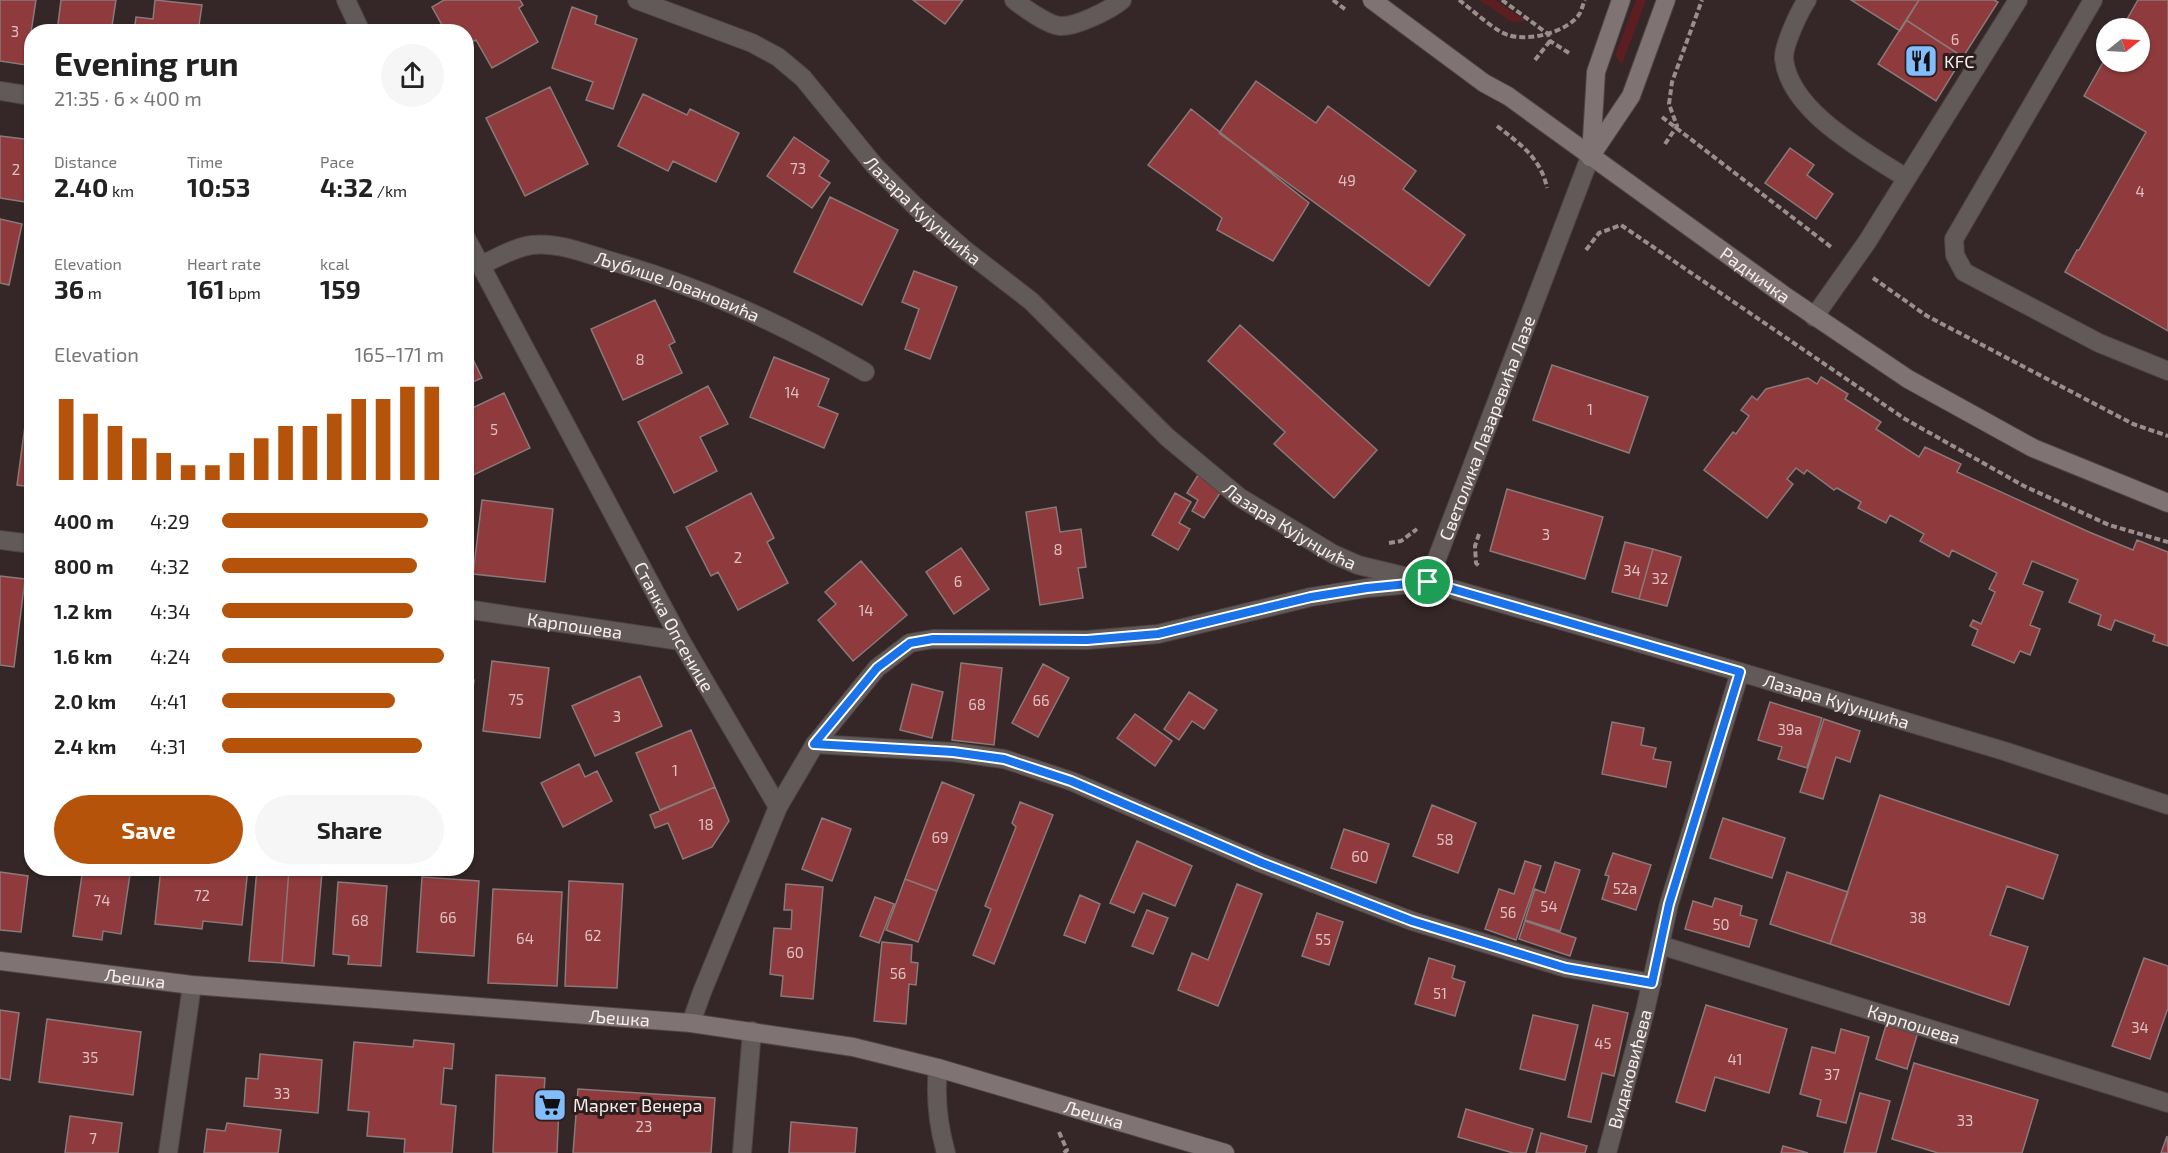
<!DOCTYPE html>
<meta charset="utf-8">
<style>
:root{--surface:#fff;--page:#f6f6f6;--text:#222;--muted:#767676;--accent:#b45309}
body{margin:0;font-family:"Exo 2",sans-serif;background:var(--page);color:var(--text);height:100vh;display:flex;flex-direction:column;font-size:22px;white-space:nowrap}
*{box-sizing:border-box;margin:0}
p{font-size:20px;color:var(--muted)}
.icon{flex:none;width:33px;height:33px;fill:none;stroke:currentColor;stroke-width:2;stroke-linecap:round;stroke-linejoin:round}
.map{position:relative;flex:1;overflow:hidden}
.sheet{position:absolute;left:24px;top:24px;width:450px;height:852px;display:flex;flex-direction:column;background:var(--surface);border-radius:24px;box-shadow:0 2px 4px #0004}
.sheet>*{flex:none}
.needle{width:39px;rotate:72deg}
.controls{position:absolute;left:2096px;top:18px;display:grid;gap:12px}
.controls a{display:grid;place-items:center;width:54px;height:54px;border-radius:50%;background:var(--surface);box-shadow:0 2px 4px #0004;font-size:30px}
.pin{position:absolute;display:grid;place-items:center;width:51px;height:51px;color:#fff;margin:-26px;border:3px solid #fff;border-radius:50%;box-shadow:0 2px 6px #0007}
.round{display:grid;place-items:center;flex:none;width:63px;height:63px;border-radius:32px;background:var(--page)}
.overview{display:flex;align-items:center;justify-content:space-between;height:102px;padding:0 30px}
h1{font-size:33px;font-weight:700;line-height:45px}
.figures{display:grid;grid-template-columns:repeat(3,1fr);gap:9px;height:102px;padding:6px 30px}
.figures div{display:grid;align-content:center}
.figures b{font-size:26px;font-weight:700}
.figures small{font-size:16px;font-weight:400}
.figures p{font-size:16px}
.chart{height:168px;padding:12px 30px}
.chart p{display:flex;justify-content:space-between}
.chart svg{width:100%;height:108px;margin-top:6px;stroke:var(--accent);stroke-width:6}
.button{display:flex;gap:12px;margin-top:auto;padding:12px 30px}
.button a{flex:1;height:69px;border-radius:36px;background:var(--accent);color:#fff;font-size:24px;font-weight:700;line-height:69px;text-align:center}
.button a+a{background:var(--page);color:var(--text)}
ul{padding:0 30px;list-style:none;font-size:20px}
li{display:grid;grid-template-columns:96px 72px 1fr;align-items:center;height:45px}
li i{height:15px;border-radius:8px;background:var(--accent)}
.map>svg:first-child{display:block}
</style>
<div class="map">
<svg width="2168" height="1153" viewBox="0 0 2168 1153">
<rect width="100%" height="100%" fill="#352727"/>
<!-- green -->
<path fill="#5d1e21" d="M1479 0H1495L1526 21 1512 22Z
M1636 0H1646L1622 64 1615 56Z"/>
<!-- building -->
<path fill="#8f3b3d" stroke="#8a7979" stroke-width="1.5" d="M0 0H36L26 65 0 61Z
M61 0H116L111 32H57Z
M155 0 202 5 198 32H134L136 17 153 19Z
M444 0H520L523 5 519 8 538 42 492 68 476 40 466 45V32H446L432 7Z
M913 0H963L945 24Z
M1851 0H1919L1900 31Z
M1919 0H1994L1998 2 1963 57 1906 20Z
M2138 0H2168V331L2065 272 2077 250H2079L2146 132 2084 96 2106 57V62H2139V28H2122Z
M572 7 597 16 595 24 637 39 613 109 586 100 593 82 552 68Z
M1906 20 1963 57 1936 101 1878 64Z
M1256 81 1316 123 1328 106 1416 171 1403 189 1465 235 1429 286 1219 133Z
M550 87 588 164 525 196 486 118Z
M643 94 687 115 690 109 739 133 716 182 673 161 668 171 618 146Z
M1191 109 1309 203 1273 261 1217 230 1222 218 1148 165Z
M0 136 32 140V203L0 198Z
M794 137 829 161 819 176 830 183 812 208 767 176Z
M1790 148 1814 165 1807 175 1833 194 1816 219 1765 183Z
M830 197 898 230 862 305 794 272Z
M0 219 22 224 9 285 0 283Z
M914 271 957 287 930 359 905 349 919 309 902 302Z
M655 300 675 342 669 345 682 373 623 400 591 329Z
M1240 325 1377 450 1334 498 1274 444 1285 432 1208 361Z
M466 345 482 378 466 385Z
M774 357 829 379 818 406 838 414 824 448 750 417Z
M1552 365 1648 397 1629 453 1533 420Z
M1821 377 1848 394 1845 399 1881 422 1876 429 1919 457 1925 447 1961 464 1957 472 2089 532 2133 550 2137 540 2168 552V646L2153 641 2155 635 2115 620 2111 630 2098 625 2101 615 2069 602 2078 580 2032 561 2023 584 2043 592 2030 625 2040 629 2030 655 2020 651 2014 663 1972 645 1978 630 1970 626 1973 620 1981 624 1995 592 1989 589 1997 573 1952 550 1949 557 1920 541 1924 534 1890 515 1886 523 1858 508 1861 502 1837 488 1834 490 1807 470 1804 474 1796 468 1787 479 1793 484 1767 518 1704 470 1733 432 1736 434 1749 416 1741 410 1752 396 1757 400 1766 389 1808 378 1817 384Z
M708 386 728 424 700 437 717 471 674 493 638 422Z
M504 393 530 448 467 478 466 411Z
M26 418 32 419V487L17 485Z
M1198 475 1222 490 1204 518 1192 511 1198 500 1187 493Z
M1507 489 1603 517 1585 579 1490 551Z
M751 493 774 538 767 542 788 583 738 610 718 572 711 576 686 527Z
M1175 493 1191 502 1179 523 1190 529 1178 550 1152 535Z
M482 500 553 509 545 582 473 574Z
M1056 507 1060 532 1081 529 1086 567 1078 568 1083 598 1040 605 1026 512Z
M1625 542 1653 549 1639 599 1612 592Z
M961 548 989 589 954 614 926 572Z
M1653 549 1681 557 1667 606 1639 599Z
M861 561 907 615 853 661 818 620 836 604 825 592Z
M0 576 25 579 14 667 0 665Z
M492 661 549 668 540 738 483 731Z
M961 663 1002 668 994 745 952 740Z
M1043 664 1069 678 1038 737 1012 723Z
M640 676 662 726 595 756 572 706Z
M466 679 474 680 466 741Z
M912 684 943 692 932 738 900 730Z
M1189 692 1217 710 1204 729 1192 721 1179 740 1164 729Z
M1770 702 1822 718 1807 768 1778 759 1782 747 1758 740Z
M1135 714 1172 741 1155 766 1117 738Z
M1824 719 1860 731 1850 762 1836 757 1823 799 1800 792Z
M1612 722 1644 728 1641 745 1656 748 1653 759 1671 762 1666 787 1602 774Z
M691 730 715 787 660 810 636 753Z
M579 764 585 777 597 771 612 801 563 827 541 783Z
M942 782 974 795 937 891 905 879Z
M715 787 729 821 712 847 683 859 668 823 655 828 650 815Z
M1880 795 2058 855 2043 899 2007 886 1990 935 2028 947 2009 1005 1830 944Z
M1020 802 1053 815 994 964 973 955 991 909 985 906 1016 827 1012 823Z
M1432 805 1476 823 1458 873 1413 856Z
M822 818 851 829 832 881 802 869Z
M1723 818 1785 838 1772 878 1710 858Z
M1344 829 1389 844 1376 883 1331 868Z
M1137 841 1192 866 1175 906 1143 893 1134 913 1110 903Z
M1613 853 1651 865 1636 910 1602 899 1609 876 1605 875Z
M1525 861 1541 866 1516 940 1485 929 1499 889 1514 894Z
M1555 862 1580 870 1560 931 1525 920 1535 889 1545 893Z
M83 868H131L121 934 103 931 102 940 73 936Z
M161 868H248L242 925 203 921 202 929 155 924Z
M257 868 289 869 282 963 249 961Z
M289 869 322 872 314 966 282 963Z
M0 872 28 876 21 932 0 930Z
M1787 872 1848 892 1830 944 1770 924Z
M422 877 479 881 474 956 417 952Z
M905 879 937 891 918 942 886 930Z
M569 881 623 884 617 988 565 986Z
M338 882 387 886 381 966 348 964 349 956 333 954Z
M786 884 823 887 813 999 781 996 783 976 770 974 774 928 791 929 792 910H784Z
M1237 884 1262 894 1218 1006 1178 990 1192 953 1208 960Z
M493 889 562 892 557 986 488 983Z
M1080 895 1100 904 1085 943 1064 935Z
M875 897 894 904 879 943 860 936Z
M1715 898 1742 906 1740 915 1757 920 1749 947 1685 929 1693 901 1712 907Z
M1147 910 1168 918 1153 954 1132 946Z
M1317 913 1343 922 1329 965 1302 956Z
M1525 921 1576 938 1570 956 1519 939Z
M882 942 912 945 911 962 918 963 916 985 909 984 906 1024 874 1021Z
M1429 958 1455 966 1452 978 1465 982 1455 1016 1415 1004Z
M2144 958 2168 966V1008L2150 1059 2112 1046Z
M1593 1005 1628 1013 1614 1076 1602 1073 1591 1122 1568 1117Z
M1706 1005 1787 1029 1769 1093 1715 1077 1705 1111 1676 1102Z
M0 1010 19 1013 10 1080 0 1078Z
M1533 1015 1578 1025 1565 1080 1520 1069Z
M47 1019 141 1032 133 1095 39 1082Z
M1887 1022 1918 1032 1907 1069 1876 1059Z
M1841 1029 1869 1037 1846 1123 1817 1116 1821 1100 1800 1094 1812 1047 1835 1053Z
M414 1040 454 1044 452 1069 444 1068 441 1104 456 1106 452 1153H404L405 1139 367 1136 369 1112 348 1110 354 1042 413 1047Z
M260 1054 322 1060 318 1113 244 1106 246 1078 258 1079Z
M1914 1063 2038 1100 2022 1153H1938L1892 1139Z
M496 1075 545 1078 543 1106 559 1107 557 1153H493Z
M578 1089 715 1098 711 1153H573Z
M1860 1093 1890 1101 1876 1153H1844Z
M1466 1109 1533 1129 1526 1153H1513L1458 1137Z
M70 1116 122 1123 118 1153H65Z
M791 1122 857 1128 855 1153H789Z
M227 1123 281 1130 278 1153H204L207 1129 225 1131Z
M1541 1133 1587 1146 1585 1153H1536Z
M2167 1136 2168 1153H2161Z
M1783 1146 1808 1153H1781Z"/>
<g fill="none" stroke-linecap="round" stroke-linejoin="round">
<defs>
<path id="lane" d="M1014 0C1024 8 1048 25 1060 26 1076 27 1110 10 1122 0
M1807 0C1799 12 1783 46 1784 59 1790 112 1866 152 1906 178
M2093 0 1954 239 1955 255 1964 272 2099 343 2168 371
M1814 317 1867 242 2018 0
M742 1153 752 1031"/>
<g id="street">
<path d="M346 0 361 32"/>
<path id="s1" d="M637 0 752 43 778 57 803 78 874 165 917 208 965 250 1031 301 1167 437 1239 497 1333 554 1358 565 1428 582 1740 672 2004 751 2168 805"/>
<path d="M0 91 32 96"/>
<path id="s2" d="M466 238 681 641 778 807 702 992 691 1023"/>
<path id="s3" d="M481 265C497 258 515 247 532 245 556 242 582 252 604 259 699 286 779 322 865 372"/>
<path d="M0 540 32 544"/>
<path id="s4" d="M1428 582 1590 157"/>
<path id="s5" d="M466 609 681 641"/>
<path d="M815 744 953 752 1004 759 1071 781 1261 863 1412 921 1566 968 1652 983"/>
<path d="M778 807 815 744 877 668 910 643 933 639 1087 640 1158 634 1311 597 1367 588 1411 584"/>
<path id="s6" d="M1660 945 2168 1103"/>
<path d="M938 1068C935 1097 938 1125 946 1153"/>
<path d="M168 1153 192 985"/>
<path id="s7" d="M1607 1153 1645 1011 1669 904 1740 672"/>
</g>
<g id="secondary">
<path id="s8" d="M1372 0 1484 83 1508 96 1785 296 1908 379 2033 448 2168 503"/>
<path d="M1591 155 1596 72 1621 0"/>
<path d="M1590 157 1631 96 1666 0"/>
<path id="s9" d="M0 961 192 985 691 1023 853 1047 938 1068 1225 1153"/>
</g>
</defs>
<!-- lane casing -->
<use href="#lane" stroke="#504343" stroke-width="20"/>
<!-- street casing -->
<use href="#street" stroke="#504343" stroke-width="20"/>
<!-- secondary casing -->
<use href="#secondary" stroke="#504343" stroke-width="20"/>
<!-- path -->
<path stroke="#998d8d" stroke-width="4" stroke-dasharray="6 3" stroke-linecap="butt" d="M1333 0 1346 10
M1459 0C1470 8 1496 32 1508 35 1528 42 1569 32 1580 13 1582 9 1583 4 1585 0
M1502 0 1548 34 1550 41 1569 53
M1535 60 1550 41
M1662 117 1831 247
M1497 126C1520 144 1541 158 1547 188
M1665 144 1677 126 1669 104 1672 82 1702 0
M1586 250 1599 233 1621 225 1905 419 2024 486 2109 525 2168 542
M1873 278 1927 316 2133 424 2168 436
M1479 534 1475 546 1476 563 1480 567
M1389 543 1401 541 1417 529
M1059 1132 1067 1150 1064 1153"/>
<!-- lane -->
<use href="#lane" stroke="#615a59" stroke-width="18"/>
<!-- street -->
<use href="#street" stroke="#615a59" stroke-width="18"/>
<!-- secondary -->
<use href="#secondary" stroke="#7f7473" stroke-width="18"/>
</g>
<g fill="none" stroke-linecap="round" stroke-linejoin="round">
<defs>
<path id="route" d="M1428 582 1740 672 1669 904 1652 983 1566 968 1412 921 1262 863 1071 781 1004 759 953 752 814 744 877 668 910 643 933 639 1087 640 1158 634 1311 597 1367 588Z"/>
</defs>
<!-- route casing -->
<use href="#route" stroke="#fff" stroke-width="12"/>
<!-- route -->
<use href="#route" stroke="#1a73e8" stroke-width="8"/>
</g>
<!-- icons -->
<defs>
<symbol id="restaurant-square" viewBox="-11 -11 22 22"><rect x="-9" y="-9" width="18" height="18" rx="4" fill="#82bcfa" stroke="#2b1e1d"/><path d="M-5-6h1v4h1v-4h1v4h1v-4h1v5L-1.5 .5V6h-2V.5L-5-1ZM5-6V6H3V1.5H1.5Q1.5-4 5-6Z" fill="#111"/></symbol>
<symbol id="supermarket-square" viewBox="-11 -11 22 22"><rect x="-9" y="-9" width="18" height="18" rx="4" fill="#82bcfa" stroke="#2b1e1d"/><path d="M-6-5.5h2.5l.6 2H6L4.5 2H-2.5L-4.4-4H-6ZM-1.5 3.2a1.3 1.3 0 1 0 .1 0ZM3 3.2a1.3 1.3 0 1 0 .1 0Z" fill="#111"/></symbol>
</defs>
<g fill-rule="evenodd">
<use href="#restaurant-square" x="1902" y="42" width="38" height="38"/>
<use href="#supermarket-square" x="531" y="1086" width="38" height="38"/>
</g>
<g text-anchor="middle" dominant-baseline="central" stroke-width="6" stroke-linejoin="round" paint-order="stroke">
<!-- number labels -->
<g font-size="15" fill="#ddc0c1">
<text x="15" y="31">3</text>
<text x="1955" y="39">6</text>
<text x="798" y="168">73</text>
<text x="16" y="169">2</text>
<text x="1347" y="180">49</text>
<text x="2140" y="191">4</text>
<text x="640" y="359">8</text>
<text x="792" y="392">14</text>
<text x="1590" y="409">1</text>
<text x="494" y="429">5</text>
<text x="1546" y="534">3</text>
<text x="1058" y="549">8</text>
<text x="738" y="557">2</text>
<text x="1632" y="570">34</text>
<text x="1660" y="578">32</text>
<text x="958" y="581">6</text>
<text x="866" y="610">14</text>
<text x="516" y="699">75</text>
<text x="1041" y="700">66</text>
<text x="977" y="704">68</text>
<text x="617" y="716">3</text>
<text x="1790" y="729">39a</text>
<text x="675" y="770">1</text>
<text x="706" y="824">18</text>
<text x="940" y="837">69</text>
<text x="1445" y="839">58</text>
<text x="1360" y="856">60</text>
<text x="1625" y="888">52a</text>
<text x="202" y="895">72</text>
<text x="102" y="900">74</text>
<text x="1549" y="906">54</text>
<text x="1508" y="912">56</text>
<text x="448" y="917">66</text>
<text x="1918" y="917">38</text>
<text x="360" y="920">68</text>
<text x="1721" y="924">50</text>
<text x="593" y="935">62</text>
<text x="525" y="938">64</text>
<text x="1323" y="939">55</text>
<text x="795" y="952">60</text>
<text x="898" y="973">56</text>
<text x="1440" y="993">51</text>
<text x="2140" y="1027">34</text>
<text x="1603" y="1043">45</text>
<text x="90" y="1057">35</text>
<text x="1735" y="1059">41</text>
<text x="1832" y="1074">37</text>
<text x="282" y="1093">33</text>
<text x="1965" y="1120">33</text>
<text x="644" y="1126">23</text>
<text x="93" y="1138">7</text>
</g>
<!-- poi labels -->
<g font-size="18" fill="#f7eded" stroke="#2b1e1d" text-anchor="start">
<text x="1944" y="61">KFC</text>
<text x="573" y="1105">Маркет Венера</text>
</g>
<!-- street labels -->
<g font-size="18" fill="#f7eded" stroke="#2b1e1d">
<text stroke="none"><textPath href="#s1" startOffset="364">Лазара Кујунџића</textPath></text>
<text stroke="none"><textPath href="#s8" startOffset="472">Радничка</textPath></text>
<text stroke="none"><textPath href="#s3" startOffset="207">Љубише Јовановића</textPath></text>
<text stroke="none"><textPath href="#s4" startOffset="165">Светолика Лазаревића Лазе</textPath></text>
<text stroke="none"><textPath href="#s1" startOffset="850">Лазара Кујунџића</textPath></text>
<text stroke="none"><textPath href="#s5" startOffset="110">Карпошева</textPath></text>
<text stroke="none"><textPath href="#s2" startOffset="441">Станка Опсенице</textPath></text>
<text stroke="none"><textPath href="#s1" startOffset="1426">Лазара Кујунџића</textPath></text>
<text stroke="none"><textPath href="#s9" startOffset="136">Љешка</textPath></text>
<text stroke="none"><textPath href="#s9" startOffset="622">Љешка</textPath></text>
<text stroke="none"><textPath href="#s6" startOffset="266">Карпошева</textPath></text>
<text stroke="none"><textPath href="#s7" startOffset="87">Видаковићева</textPath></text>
<text stroke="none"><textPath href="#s9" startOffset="1108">Љешка</textPath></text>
</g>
</g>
</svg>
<div class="controls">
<a><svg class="needle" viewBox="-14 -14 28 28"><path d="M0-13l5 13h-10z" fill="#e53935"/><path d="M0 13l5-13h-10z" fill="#767676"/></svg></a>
</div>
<div class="pin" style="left:1428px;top:582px;background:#1e9e55"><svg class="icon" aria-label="arrive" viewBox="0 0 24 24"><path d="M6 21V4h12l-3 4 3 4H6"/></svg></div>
<section class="sheet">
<div class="overview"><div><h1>Evening run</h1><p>21:35 · 6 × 400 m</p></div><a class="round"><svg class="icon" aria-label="share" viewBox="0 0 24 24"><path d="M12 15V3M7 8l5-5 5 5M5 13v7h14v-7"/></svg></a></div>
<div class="figures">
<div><p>Distance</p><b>2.40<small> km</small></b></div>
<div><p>Time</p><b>10:53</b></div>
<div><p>Pace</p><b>4:32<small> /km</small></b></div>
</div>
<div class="figures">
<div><p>Elevation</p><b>36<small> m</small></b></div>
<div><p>Heart rate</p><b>161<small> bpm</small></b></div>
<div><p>kcal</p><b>159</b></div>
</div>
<div class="chart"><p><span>Elevation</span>165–171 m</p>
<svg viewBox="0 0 160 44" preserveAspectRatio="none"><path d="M5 44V11M15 44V17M25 44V22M35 44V27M45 44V33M55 44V38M65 44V38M75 44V33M85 44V27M95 44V22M105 44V22M115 44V17M125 44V11M135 44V11M145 44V6M155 44V6"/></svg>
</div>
<ul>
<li><b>400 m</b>4:29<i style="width:93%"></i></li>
<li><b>800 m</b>4:32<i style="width:88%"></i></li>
<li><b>1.2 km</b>4:34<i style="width:86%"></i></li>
<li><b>1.6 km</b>4:24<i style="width:100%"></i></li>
<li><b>2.0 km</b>4:41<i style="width:78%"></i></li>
<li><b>2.4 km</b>4:31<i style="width:90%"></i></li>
</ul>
<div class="button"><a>Save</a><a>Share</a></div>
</section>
</div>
